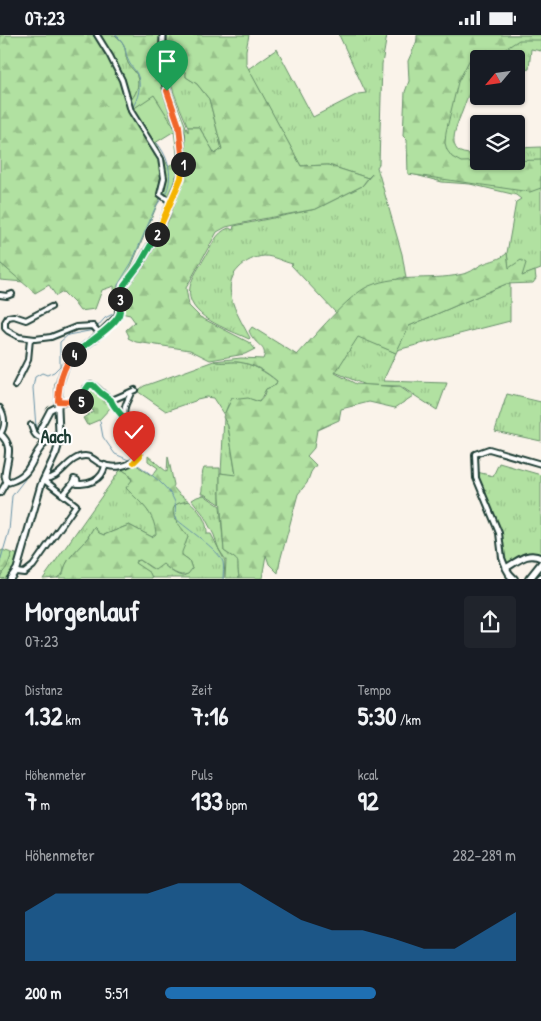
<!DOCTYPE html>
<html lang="de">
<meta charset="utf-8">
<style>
:root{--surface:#171b24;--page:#20242c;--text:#f1f3f6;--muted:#9ea1a6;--accent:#1f6fb2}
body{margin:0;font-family:"Patrick Hand",sans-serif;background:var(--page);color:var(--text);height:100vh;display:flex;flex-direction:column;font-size:19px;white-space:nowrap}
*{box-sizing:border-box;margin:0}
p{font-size:16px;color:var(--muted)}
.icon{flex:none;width:28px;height:28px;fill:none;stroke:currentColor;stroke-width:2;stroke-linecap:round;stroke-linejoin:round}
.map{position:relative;height:544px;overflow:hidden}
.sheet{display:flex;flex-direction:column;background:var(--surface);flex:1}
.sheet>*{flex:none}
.needle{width:32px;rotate:241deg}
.tools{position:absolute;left:470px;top:15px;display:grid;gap:10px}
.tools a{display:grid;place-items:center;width:55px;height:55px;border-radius:5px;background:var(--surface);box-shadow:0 1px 4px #0004;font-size:25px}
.pin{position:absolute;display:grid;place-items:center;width:42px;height:42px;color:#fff;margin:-51px -21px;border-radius:50% 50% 50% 0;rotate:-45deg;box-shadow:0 0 5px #0007}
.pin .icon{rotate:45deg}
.km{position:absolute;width:25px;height:25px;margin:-12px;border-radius:50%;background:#222;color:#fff;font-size:14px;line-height:25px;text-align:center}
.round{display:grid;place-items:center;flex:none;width:52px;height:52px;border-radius:5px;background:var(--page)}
.head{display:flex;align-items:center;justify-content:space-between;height:85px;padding:0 25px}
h1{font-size:28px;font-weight:800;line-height:38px}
.metrics{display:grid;grid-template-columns:repeat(3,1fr);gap:8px;height:85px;padding:5px 25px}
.metrics div{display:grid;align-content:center}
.metrics b{font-size:25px;font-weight:800}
.metrics small{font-size:14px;font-weight:400}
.metrics p{font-size:14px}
.chart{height:140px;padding:10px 25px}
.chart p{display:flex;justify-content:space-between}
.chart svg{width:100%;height:90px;margin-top:5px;fill:var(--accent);opacity:.7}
ul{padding:0 25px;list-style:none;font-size:16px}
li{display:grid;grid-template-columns:80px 60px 1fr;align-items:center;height:38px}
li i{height:12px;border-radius:6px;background:var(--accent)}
.status{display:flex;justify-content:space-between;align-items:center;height:35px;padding:0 25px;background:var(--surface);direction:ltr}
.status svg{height:14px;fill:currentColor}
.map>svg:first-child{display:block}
</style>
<div class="status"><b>07:23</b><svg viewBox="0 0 49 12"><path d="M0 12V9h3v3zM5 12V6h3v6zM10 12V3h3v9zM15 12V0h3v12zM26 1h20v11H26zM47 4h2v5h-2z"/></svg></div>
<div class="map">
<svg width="541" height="544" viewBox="0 0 541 544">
<defs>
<pattern id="grass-tufts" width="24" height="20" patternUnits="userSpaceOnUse" patternTransform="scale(1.25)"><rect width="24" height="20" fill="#b1e1a1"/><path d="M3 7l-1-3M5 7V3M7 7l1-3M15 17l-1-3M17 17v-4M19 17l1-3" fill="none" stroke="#98c28b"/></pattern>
<pattern id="forest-firs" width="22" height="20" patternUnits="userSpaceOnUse" patternTransform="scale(1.25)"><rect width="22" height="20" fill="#b1e1a1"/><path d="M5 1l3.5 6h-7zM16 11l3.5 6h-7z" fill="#98c28b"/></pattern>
<pattern id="cemetery-stones" width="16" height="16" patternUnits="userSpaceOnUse" patternTransform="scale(1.25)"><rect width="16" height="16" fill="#b1e1a1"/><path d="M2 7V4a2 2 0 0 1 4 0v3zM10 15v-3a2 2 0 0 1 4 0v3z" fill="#98c28b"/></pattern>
</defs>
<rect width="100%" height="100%" fill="#faf3ea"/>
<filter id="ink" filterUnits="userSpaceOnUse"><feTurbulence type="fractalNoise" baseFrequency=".02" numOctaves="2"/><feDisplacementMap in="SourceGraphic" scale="10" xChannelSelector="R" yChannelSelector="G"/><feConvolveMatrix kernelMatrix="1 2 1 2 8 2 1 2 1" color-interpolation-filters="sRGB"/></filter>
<g filter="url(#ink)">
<!-- grass -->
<path fill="url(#grass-tufts)" stroke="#688f6a" d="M98 0H115C129 11 123 14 128 28 130 33 136 36 137 41 140 51 136 60 129 67L118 31Z
M339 0H387L382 29 379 129 377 132 402 219 406 243H400L352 264 336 278 291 230 293 229C283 227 274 221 264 221 254 222 246 226 239 233 218 253 240 283 250 303L249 304C228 294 184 281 190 252 192 242 200 231 205 222 212 211 216 197 229 193L233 195 234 191 316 174 362 151 373 138 368 143 328 130 301 131 248 34 277 14 313 82 358 59 366 58Z
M418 0H541V16L531 14 529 34 516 37V24H479V47C469 52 466 67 462 77 454 96 443 124 479 118V126L466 128 516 126V113L541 112V234L522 241 509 234 507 218 516 167 521 164 516 160 470 149 442 147 412 139V26Z
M168 14 177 18 186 28 181 31H173L186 36V42L197 49 209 64 222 114 215 119 199 92H188C178 67 164 42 168 14Z
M0 228 24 247 0 245Z
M506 249H510V286L397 315 409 291Z
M358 301 396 318 383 346 447 348 437 375 400 351 365 350 335 337Z
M214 326C221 329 229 326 238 327 254 329 265 337 277 346L276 350 266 354 259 367C247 362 240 364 228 370L224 380 213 363 206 362 197 364 195 366 166 376 137 356 144 351Z
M507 359 541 367V406L495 396Z
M224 383 228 391 236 441 221 438Z
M499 428 541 440V521L539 520 507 530 504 527 501 505 478 445 477 437 493 441Z
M204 433H220V469L204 459H201C204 451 200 441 204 433Z
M121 434 129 439 132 446 126 453C141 468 154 477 157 499L152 502 129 490 104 500 99 498 94 492C91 496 89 502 85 506 76 516 65 525 63 539L57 543 43 544Z
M204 460 220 471 224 516C243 529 236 521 239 543H225L226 525 219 515 214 500 203 479 192 465 197 462Z
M189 466C198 473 208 487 207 499H211L225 526 224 543H152C149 535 141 535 135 528L136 526 140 525 151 533 163 529C169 534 176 541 184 541L192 534 189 525 182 520 181 517 188 502C183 495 165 478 177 469 180 467 185 467 189 466Z
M12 518 20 520 16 532 8 543 0 544C2 535 10 527 12 518Z"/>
<!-- forest -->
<path fill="url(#forest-firs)" stroke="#688f6a" d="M0 0H95L108 20 120 43 130 77 159 125 162 133 158 160 160 163 128 239 118 250V278L115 277 114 251 102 255 95 274 80 276 74 268 63 257 56 261 49 250 35 258 0 228Z
M115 0H161L160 29 178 93 180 119 181 138 171 163 163 159C166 137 166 128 155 108L156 107 168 131 178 126 174 96 176 95 154 61 133 74 129 67C136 60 140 51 137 41 136 36 130 33 128 28 123 14 129 11 115 0Z
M167 0H249L246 15V29L301 131 328 130 368 143 362 151 316 174 257 185 226 192 217 197 186 253 189 271 200 282 250 308 255 314 245 319 210 325 190 315 136 307 128 303 129 301 126 295 135 287 130 280 121 278V270L128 271V255L125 253C145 230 158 202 171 173 176 163 182 152 185 141 191 113 178 80 168 55L170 52 188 97V92H199L215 119 222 114 209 64 197 49 186 42V37H182L172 34 173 31H181L186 28 177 18 168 14Z
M417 0H541V5H519L490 24H470L458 47 446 97 445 108 447 115 452 122 461 127 541 125V153L530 157 408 139 407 105 403 101 405 57 409 46 408 26 417 6Z
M507 218 509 233 521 225 526 228 522 241 535 236 536 244 533 248 506 249 409 291 396 318 358 302 335 338 356 349 400 352 413 361 395 373 369 367 341 374 339 385 317 395 314 413 307 421 316 430 311 437 307 448 298 459 280 526 278 538 269 529 266 520 262 543H239C236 522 243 529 224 516L220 461V438L236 440 228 391 223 382 232 363 239 364 248 363 259 367 264 361 266 354 276 350 277 346C265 336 254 329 238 327 229 326 221 329 214 326L241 323 263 324C268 313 258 311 253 303 251 301 250 298 249 296L252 292 297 320C313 303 348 260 369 251 400 238 435 247 467 238 473 236 478 231 483 229 492 225 500 225 507 218Z
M148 421 167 437 168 421 174 450 173 452 179 459 189 466C185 467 180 467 177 469 165 478 184 494 188 502L182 517V520L189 525 192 534 188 539C179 543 170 535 163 529L155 535 140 525 136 526 135 528 150 538 152 543H57L63 539C65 525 76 516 85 506 89 502 91 496 94 492L99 498 104 500 129 490 152 502 156 499C154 476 141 469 126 453L132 445 129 439 121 434 135 429 152 441 158 433 148 426Z
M2 515 12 518 7 532 0 541V518Z"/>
<!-- cemetery -->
<path fill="url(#cemetery-stones)" stroke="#688f6a" d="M93 350 94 353 112 371 99 385 87 390 83 383 93 377 91 372 85 373C81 363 83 356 93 350Z"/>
<!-- garden -->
<path fill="#b1e1a1" stroke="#688f6a" d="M154 60 176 95 155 108 133 74Z"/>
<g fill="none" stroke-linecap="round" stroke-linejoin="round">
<!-- stream -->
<path stroke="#6893a8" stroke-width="1" d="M116 0C129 12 123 16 130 29 132 32 135 35 137 39 142 49 138 65 132 73L152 104
M157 108C169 123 174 142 165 160
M119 258 118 250 132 227 156 171 162 163
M97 292 105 283 115 278
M100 386 103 402 115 419 131 426
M36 392 33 353 35 342 42 338 47 340 54 337 60 331V307L68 300 94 295
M135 428C148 437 169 451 175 467 176 472 175 479 175 483 187 494 218 514 223 527 224 532 223 539 223 544
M0 527 9 496 12 461 25 444"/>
<defs>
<path id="minor" d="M97 0 110 21 122 45 131 76 161 124 164 143 160 159 171 167
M0 260 7 261 12 259
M51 272 26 285 14 281 8 282 5 287V293L8 296 19 302 35 304 51 302 76 292 93 291 100 299
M15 351 28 325 30 304
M111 365 114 371 124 383
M58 367H80L86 353 91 349C99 352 103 362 112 365L135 355
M0 373C5 381 6 391 0 399
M31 390C33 396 35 403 42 403
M45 408 40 394 50 375 58 371
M45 443C60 446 68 421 85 421 91 421 95 425 99 428 114 435 129 432 140 421 130 409 122 388 125 372 126 367 130 362 131 357
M73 448C87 451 103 446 105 430
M0 458 7 446
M63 460 73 448 74 444 77 445 78 449
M506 533 502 523 499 498 476 443 475 419 489 414 541 429
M16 537 24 538 33 531 76 470 44 445"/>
<path id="major" d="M0 399C15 411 6 425 5 441L6 445 9 447C33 440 29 425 43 410 47 406 52 405 57 402
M57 402 59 397 58 374 59 350 65 332 74 319 94 304 118 281 120 262 124 250 140 229 153 206 164 184 182 138 181 99 167 56 162 34 163 0
M510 540 506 533C518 526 528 516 541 523
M10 544 17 534 41 450 56 418 59 408 57 402
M539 544 541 542"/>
<path id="highway" d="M510 540 514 544
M529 544 541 529"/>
</defs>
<!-- minor casing -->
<use href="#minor" stroke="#1f3d34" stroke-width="8"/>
<!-- major casing -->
<use href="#major" stroke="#1f3d34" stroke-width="9"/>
<!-- highway casing -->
<use href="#highway" stroke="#1f3d34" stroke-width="10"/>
<!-- minor -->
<use href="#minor" stroke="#fff" stroke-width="4"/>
<!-- major -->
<use href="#major" stroke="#fff" stroke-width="5"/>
<!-- highway -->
<use href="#highway" stroke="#fff" stroke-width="6"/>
</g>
</g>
<g fill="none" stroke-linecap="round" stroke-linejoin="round" filter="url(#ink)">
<defs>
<path id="split-1" d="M167 56 179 91 183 129"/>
<path id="split-2" d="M157 199 181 143 183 129"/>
<path id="split-3" d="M120 264 124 250 140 229 157 199"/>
<path id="split-4" d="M74 319C85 310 114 292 119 280 121 275 120 269 120 264"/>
<path id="split-5" d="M74 319C62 333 59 348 58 366L80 367 81 366"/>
<path id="split-6" d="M81 366 84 357 89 350H93L101 358 111 365C114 375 124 379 126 389"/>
<path id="split-7" d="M126 389 130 406 140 421 134 427"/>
</defs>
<!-- split-1 casing -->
<use href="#split-1" stroke="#fff" stroke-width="10"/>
<!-- split-2 casing -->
<use href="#split-2" stroke="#fff" stroke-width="10"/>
<!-- split-3 casing -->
<use href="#split-3" stroke="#fff" stroke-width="10"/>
<!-- split-4 casing -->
<use href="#split-4" stroke="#fff" stroke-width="10"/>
<!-- split-5 casing -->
<use href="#split-5" stroke="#fff" stroke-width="10"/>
<!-- split-6 casing -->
<use href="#split-6" stroke="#fff" stroke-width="10"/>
<!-- split-7 casing -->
<use href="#split-7" stroke="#fff" stroke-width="10"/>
<!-- split-1 -->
<use href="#split-1" stroke="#f0652b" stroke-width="6"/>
<!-- split-2 -->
<use href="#split-2" stroke="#f5b400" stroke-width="6"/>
<!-- split-3 -->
<use href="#split-3" stroke="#22a559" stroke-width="6"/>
<!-- split-4 -->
<use href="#split-4" stroke="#22a559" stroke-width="6"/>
<!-- split-5 -->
<use href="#split-5" stroke="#f0652b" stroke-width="6"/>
<!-- split-6 -->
<use href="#split-6" stroke="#22a559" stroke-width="6"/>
<!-- split-7 -->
<use href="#split-7" stroke="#f5b400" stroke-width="6"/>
</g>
<g text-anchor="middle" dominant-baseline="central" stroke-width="4" stroke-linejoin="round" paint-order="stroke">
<!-- quarter labels -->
<g font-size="18" font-weight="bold" fill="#1f3d34" stroke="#fff">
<text x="56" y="401">Aach</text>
</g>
</g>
</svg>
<div class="tools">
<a><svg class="needle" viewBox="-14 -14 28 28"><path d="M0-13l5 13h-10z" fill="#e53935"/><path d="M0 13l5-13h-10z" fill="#9ea1a6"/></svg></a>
<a><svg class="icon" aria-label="layers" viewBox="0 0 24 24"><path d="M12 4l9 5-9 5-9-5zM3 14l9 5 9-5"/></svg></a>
</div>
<div class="pin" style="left:167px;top:56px;background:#1e9e55"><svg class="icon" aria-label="arrive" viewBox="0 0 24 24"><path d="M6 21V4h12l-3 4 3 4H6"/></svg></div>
<div class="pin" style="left:134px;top:427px;background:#d93025"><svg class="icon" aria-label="check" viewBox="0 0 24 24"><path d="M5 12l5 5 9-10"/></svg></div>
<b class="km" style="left:183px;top:129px">1</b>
<b class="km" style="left:157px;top:199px">2</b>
<b class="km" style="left:120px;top:264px">3</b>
<b class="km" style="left:74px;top:319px">4</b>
<b class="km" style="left:81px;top:366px">5</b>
</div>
<section class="sheet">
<div class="head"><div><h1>Morgenlauf</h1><p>07:23</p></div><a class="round"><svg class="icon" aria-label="share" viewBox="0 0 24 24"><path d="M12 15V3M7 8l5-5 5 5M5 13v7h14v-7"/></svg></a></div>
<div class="metrics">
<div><p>Distanz</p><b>1.32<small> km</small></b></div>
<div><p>Zeit</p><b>7:16</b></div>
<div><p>Tempo</p><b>5:30<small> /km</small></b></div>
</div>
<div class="metrics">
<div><p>Höhenmeter</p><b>7<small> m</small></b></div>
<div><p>Puls</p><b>133<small> bpm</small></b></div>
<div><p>kcal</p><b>92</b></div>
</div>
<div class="chart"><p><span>Höhenmeter</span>282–289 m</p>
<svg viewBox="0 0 160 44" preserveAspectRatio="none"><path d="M0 44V20L10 11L20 11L30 11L40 11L50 6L60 6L70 6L80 15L90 24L100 29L110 29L120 33L130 38L140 38L150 29L160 20V44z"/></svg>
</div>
<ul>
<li><b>200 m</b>5:51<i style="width:60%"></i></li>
</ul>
</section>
